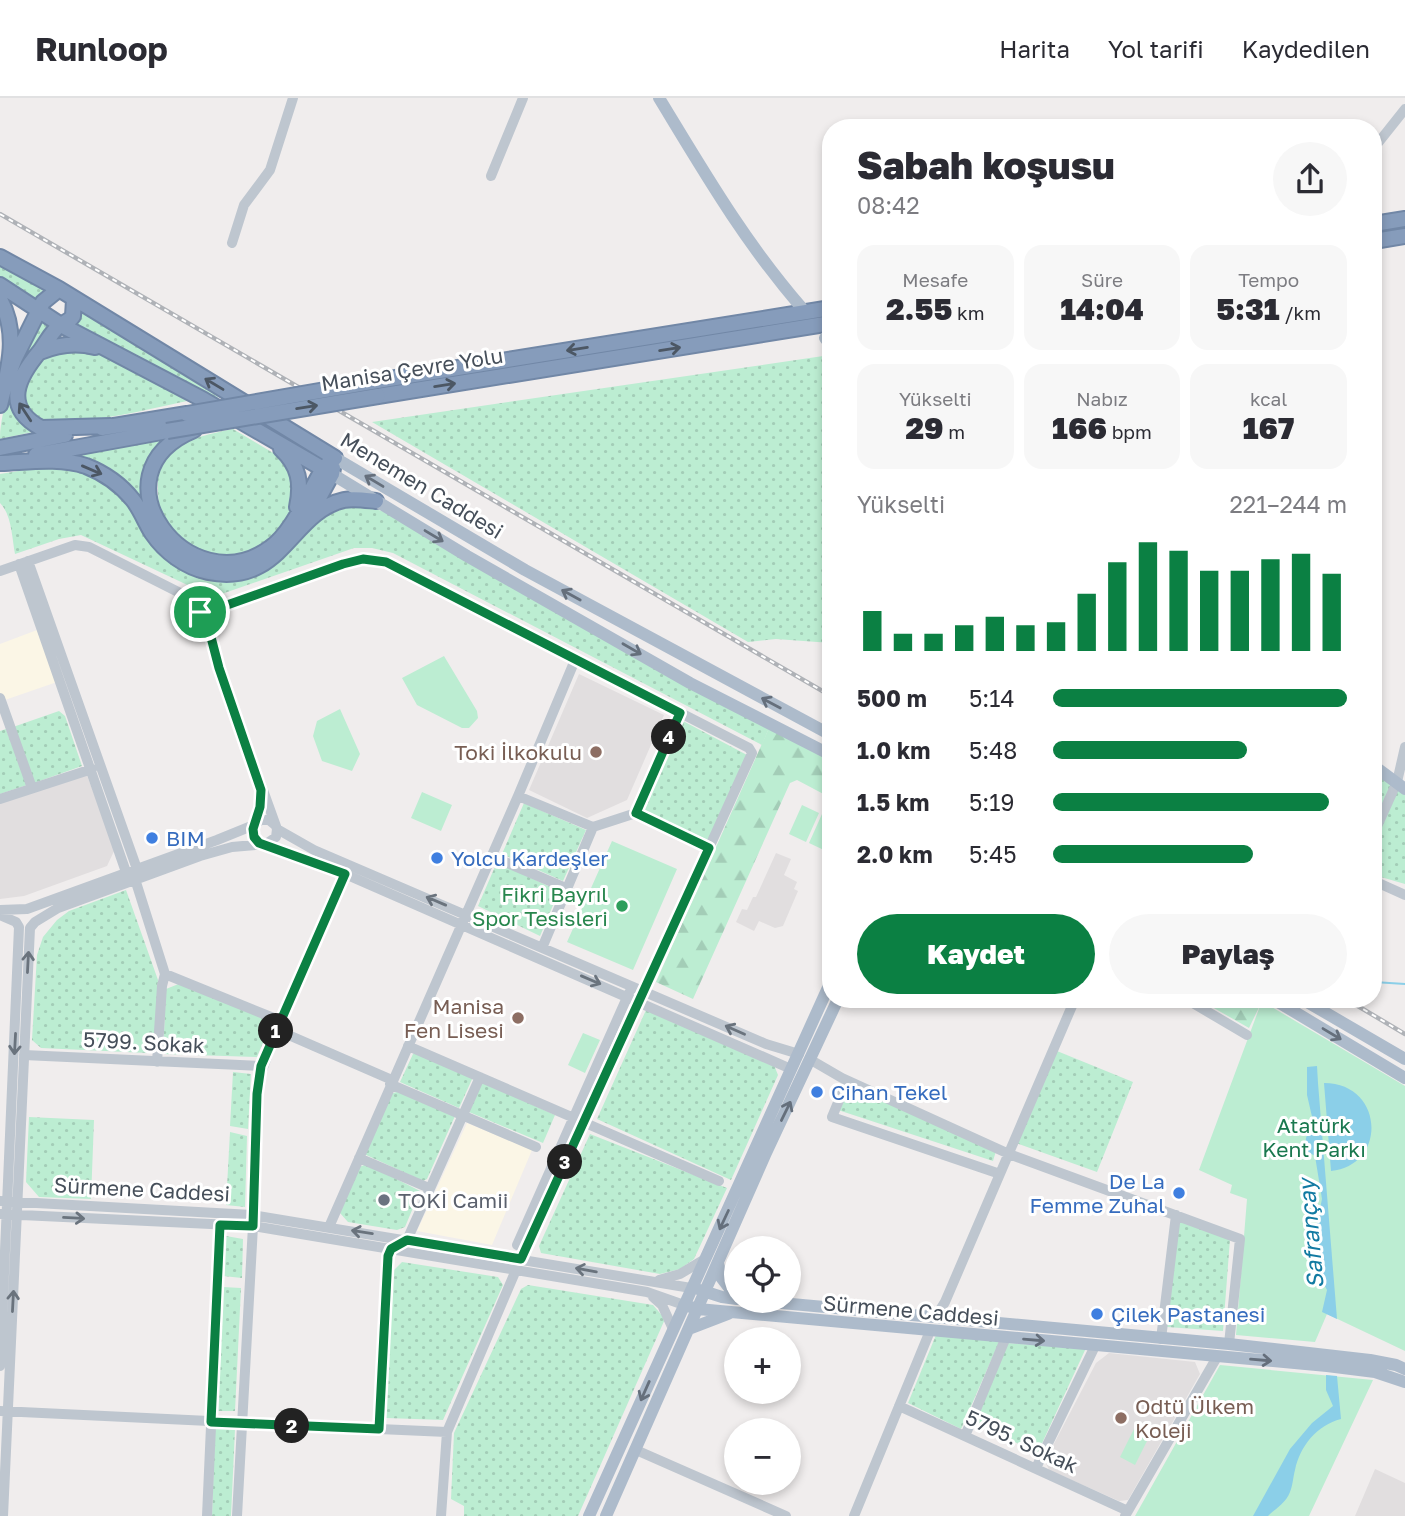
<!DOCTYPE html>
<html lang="tr">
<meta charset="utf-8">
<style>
:root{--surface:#fff;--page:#f7f7f7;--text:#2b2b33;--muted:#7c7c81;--line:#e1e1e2;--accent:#0b8043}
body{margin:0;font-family:"Golos Text",sans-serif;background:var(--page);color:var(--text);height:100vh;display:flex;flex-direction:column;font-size:26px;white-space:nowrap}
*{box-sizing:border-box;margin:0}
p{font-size:23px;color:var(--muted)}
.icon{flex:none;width:38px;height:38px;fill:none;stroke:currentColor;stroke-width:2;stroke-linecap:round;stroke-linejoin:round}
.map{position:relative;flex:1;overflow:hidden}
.sheet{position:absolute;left:822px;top:21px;width:560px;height:889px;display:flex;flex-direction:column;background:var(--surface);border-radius:28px;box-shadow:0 4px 10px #0003}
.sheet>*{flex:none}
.tools{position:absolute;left:724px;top:1138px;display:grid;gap:14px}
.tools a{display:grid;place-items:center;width:77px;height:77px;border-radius:50%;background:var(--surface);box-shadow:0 4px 10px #0003;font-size:35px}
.pin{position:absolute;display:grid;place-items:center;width:60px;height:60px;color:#fff;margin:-30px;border:4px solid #fff;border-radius:50%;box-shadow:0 2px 7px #0007}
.km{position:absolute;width:35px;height:35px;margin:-18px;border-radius:50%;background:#222;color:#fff;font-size:19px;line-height:35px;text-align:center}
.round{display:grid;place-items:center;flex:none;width:74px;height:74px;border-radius:37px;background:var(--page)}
.headline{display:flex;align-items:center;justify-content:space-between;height:119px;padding:0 35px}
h1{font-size:38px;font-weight:800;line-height:52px}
.stats{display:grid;grid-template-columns:repeat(3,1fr);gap:10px;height:119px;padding:7px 35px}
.stats div{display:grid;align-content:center;border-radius:18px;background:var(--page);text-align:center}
.stats b{font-size:30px;font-weight:800}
.stats small{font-size:19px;font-weight:400}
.stats p{font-size:19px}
.chart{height:196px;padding:14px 35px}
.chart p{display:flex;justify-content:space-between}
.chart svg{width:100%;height:126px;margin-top:7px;stroke:var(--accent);stroke-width:6}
.action{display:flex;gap:14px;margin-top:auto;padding:14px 35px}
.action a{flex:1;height:80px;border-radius:42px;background:var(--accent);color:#fff;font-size:28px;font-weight:800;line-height:80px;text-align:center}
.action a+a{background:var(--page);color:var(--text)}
ul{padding:0 35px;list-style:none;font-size:23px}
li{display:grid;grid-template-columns:112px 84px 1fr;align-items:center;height:52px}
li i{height:18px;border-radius:9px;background:var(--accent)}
header{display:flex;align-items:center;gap:42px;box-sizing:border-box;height:98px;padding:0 35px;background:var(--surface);border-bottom:2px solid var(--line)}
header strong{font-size:33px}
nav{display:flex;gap:38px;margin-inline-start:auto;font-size:24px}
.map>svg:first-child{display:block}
</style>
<header>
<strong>Runloop</strong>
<nav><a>Harita</a><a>Yol tarifi</a><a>Kaydedilen</a></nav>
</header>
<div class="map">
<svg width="1405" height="1418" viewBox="0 0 1405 1418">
<defs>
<pattern id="grass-dots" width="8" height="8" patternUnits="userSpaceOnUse" patternTransform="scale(1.75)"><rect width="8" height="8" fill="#bcedd2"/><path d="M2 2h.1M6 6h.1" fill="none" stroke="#a3cdb7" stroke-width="1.8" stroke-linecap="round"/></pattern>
<pattern id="forest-firs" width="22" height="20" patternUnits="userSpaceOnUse" patternTransform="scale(1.75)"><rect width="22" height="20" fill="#bcedd2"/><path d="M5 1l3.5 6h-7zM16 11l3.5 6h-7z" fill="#a3cdb7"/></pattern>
</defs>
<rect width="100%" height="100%" fill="#f0eded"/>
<!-- commercial -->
<path fill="#fbf6e6" d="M37 532 57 584 2 603 0 596V546Z
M467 1025 532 1052 492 1147 417 1133Z"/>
<!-- education -->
<path fill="#e1dedf" d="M579 576 664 617 627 702 587 720 529 692Z
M86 675 115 751 107 768 24 798 0 801V705Z
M776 755 791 761 784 777 797 784 794 791 798 793 783 828 775 830 759 823 754 833 736 824 742 811 747 812 753 799H756Z
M1109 1255 1195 1264 1200 1276 1128 1402 1119 1403 1049 1372 1045 1363 1096 1265Z
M1375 1371 1405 1385V1418H1355Z"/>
<!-- grass -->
<path fill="url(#grass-dots)" d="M0 164 45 188 35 206 0 181Z
M80 212 218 299 216 303 177 279 73 227Z
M41 224 51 230 32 252 17 274 13 298 37 333 0 341C0 303 24 258 41 224Z
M80 249 104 256 187 303C159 309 62 333 38 321 10 307 29 261 53 252 60 249 72 250 80 249Z
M830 257 831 545 776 541 748 544 372 324Z
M233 331 295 368 299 401 277 444 216 464 163 434C150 359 158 346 233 331Z
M166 339C142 370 145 374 149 412L65 356Z
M50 368C109 373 128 405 158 451L271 467C315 435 317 391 385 414L769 630 762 647 393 455 372 450H354L213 499 81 437 59 441 15 456C12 441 12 417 0 405V376Z
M59 613 65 618 82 668 34 685 13 629Z
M683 623 747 657 708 742 646 714 643 708Z
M6 631 27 687 0 696V633Z
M1374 674 1405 697V786L1374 777Z
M524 705 586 732 563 783 502 756Z
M497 764 559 793 540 838 478 808Z
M126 792 158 882 154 949 148 955 41 950 32 942 37 857 43 839 57 822 69 813Z
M181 885 267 921 270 928 257 959 163 956 166 891Z
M646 912 774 967 778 977 731 1082 597 1021Z
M1057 953 1133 984 1097 1074 1016 1045Z
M418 955 473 979 459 1010 400 984 413 956Z
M233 974 251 976 248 1031 230 1028Z
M482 984 555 1017 543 1045 469 1014Z
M849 986 996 1053 993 1063 838 1012Z
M400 993 455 1018 427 1081 423 1083 364 1056 390 996Z
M29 1019 94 1022 91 1101 39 1099 26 1084Z
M230 1034 247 1038 245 1109 226 1107Z
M590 1036 727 1090 694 1161 680 1171 660 1176 541 1155 539 1148Z
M367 1066 420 1093 405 1129 397 1132 348 1124 340 1115 359 1069Z
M1178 1123 1230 1141 1223 1233 1167 1229Z
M226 1138 243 1141 242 1180 223 1178Z
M402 1164 498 1179 503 1187 443 1322 386 1320 392 1174Z
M528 1187 653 1207 665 1221 578 1418H464V1408L451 1401 454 1335 521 1191Z
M223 1189 241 1190 235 1313H217Z
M936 1237 1000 1242 961 1331 908 1305Z
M1006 1245 1086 1250 1038 1354 972 1326Z
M215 1330 235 1331 231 1418H212Z"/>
<!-- forest -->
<path fill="url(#forest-firs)" d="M769 630 831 663V700L797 682 790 685 693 901 656 884Z
M1198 901H1263L1249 930Z"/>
<!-- green -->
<path fill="#bcedd2" d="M444 558 477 613 478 620 469 630H462L417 607 402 580Z
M340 611 360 656 352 673 322 663 313 638 317 623Z
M422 694 452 707 441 733 411 720Z
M802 707 819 715 806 744 789 736Z
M822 716 831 720V741L826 753 809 745Z
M612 743 677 771 633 872 567 844Z
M1260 908H1270L1405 988V1253L1327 1216 1315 1244 1236 1237 1247 1101 1230 1095 1232 1087 1199 1072Z
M583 935 600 942 585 975 568 967Z
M1220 1267 1373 1282 1309 1418H1135Z
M1134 1331 1149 1339 1135 1367 1120 1359Z"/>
<!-- water -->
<path fill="#8bcfe8" d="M1317 968 1318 985 1337 1221 1322 1214 1327 1192 1320 1179 1317 1155 1319 1145 1315 1135 1322 1101 1315 1058 1305 1052 1306 1040 1313 1023 1307 997V969Z
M1324 985C1384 985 1388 1067 1331 1073Z
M1326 1277 1337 1278 1341 1321C1317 1327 1300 1348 1295 1372 1293 1379 1293 1387 1290 1394 1286 1405 1276 1410 1268 1418H1253L1290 1351 1312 1325 1333 1308 1326 1292Z"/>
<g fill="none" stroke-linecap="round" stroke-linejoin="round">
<!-- stream -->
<path stroke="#8bcfe8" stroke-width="2" d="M1374 884 1405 886"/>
<defs>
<path id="highway" d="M1374 126 1405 121
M1374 143 1405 138
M0 159 59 191 335 360
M0 187 61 227 204 302 332 376
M0 201C19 236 9 270 0 307
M74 202 73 218C69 224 65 224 60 227 52 233 46 245 40 253 18 279 2 309 41 330L110 328
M40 254C59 246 76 244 95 249
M377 283 831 210
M5 286 15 260 43 204 59 191
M378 298 831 225
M102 330 187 316
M194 332C88 376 189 509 270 450 292 435 309 394 323 371L329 365
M0 350 65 337
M281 351C299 368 302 385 297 409
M36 357 167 333
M1 365C28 364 59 359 86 368 104 375 121 387 133 402 141 412 145 424 152 435 165 454 185 469 208 474 283 489 290 414 344 402 354 400 366 402 376 403
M308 420 332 376 333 370"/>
</defs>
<!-- highway casing -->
<use href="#highway" stroke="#7187a6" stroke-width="18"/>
<!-- minor -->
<path stroke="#bec6cf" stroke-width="10" d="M1374 50 1405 11
M491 78 523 0
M232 145 244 107 270 72 293 0
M28 463 137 771
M19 466 126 774
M0 473 75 447 89 449 198 504 203 509
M213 512 210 509 205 508 201 512V517L208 520 211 518 213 512 343 466 363 461 386 464 749 650 752 655 709 750
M206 520 219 570 277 731 276 739 266 746
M0 600 32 690
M261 693C260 711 245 737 263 746
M518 698 593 729
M0 701 92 671
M277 731 314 752 766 946 799 956
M1374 735 1397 684 1405 649
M491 758 566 790
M135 781 165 876 281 923
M1374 783 1405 797
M0 812 27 811 217 742 254 727 261 722H269L275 727
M0 817 16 824 19 829 0 1268
M542 850 593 729 636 715 680 615
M1186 901 1247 937
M277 932 392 982
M408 948 719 1083
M24 957 261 968
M811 962 842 980 1009 1056 1240 1141 1229 1246
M157 964 162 888 165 876
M847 983 832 1019 1000 1076
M390 986 536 1049
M359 1060 429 1090
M0 1103 252 1117 691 1190
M0 1116 253 1128 647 1194 684 1207
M329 1129 518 698 575 562
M526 1150 517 1147 629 895
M521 1161 709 750 636 715
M659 1182 680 1176 705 1161
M653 1199 662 1207 673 1231
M935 1220 945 1204 1075 901
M1161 1241 1176 1117
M899 1308 1128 1413
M0 1313 379 1331 388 1158 391 1151 407 1142 480 979
M379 1331 447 1334 441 1418
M447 1334 516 1172
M965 1338 1006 1239
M636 1352 786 1418
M1036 1370 1095 1248
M3 1418 30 830 35 824 58 810 200 758 232 749 266 746 345 776 791 971
M207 1418 220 1127
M237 1418 253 1128 258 983 277 932 345 776
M854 1418 930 1233
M1125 1418 1217 1259"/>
<!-- major -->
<path stroke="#adbbcb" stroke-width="12" d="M659 0C704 74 744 143 801 209
M825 240 831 248
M335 360 525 472 831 637
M332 376 467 458 690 585 831 657
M1374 668 1405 691
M1273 901 1405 980
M1302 901 1405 961
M718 1165 721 1179 737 1200
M700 1192 722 1199 737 1201
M749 1202 1229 1246 1370 1262 1396 1267 1405 1271
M684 1207 698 1211 1327 1268 1375 1274 1405 1284
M689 1231 728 1216
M589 1418 831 883
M606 1418 765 1057 838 901"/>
<!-- highway -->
<use href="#highway" stroke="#869cbb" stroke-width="14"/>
<defs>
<path id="rail" d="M0 116 831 598
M1346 901 1405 936"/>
</defs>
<!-- rail casing -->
<use href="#rail" stroke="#afb2b7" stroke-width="4.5"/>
<!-- rail -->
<use href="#rail" stroke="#fff" stroke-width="2" stroke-dasharray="5" stroke-linecap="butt"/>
<defs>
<path id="highway-bridge" d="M187 316 377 283
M167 333 378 298"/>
</defs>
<!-- highway-bridge casing -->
<use href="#highway-bridge" stroke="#7187a6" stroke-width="18" stroke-linecap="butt"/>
<!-- highway-bridge -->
<use href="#highway-bridge" stroke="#869cbb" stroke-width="14"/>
</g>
<!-- one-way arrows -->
<defs><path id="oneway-shaft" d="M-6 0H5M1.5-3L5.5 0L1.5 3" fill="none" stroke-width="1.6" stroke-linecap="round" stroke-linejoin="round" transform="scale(1.75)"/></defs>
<g stroke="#4c5764">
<use href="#oneway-shaft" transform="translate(577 251) rotate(171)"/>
<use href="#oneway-shaft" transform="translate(670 251) rotate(-9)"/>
<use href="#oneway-shaft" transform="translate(214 286) rotate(-149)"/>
<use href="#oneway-shaft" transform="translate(445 287) rotate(-9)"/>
<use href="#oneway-shaft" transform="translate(307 309) rotate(-9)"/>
<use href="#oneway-shaft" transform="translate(25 314) rotate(-123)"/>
<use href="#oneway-shaft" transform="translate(92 372) rotate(23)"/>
</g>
<g stroke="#656f7c">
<use href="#oneway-shaft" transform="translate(374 383) rotate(-149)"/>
<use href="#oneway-shaft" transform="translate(434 438) rotate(31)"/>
<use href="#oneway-shaft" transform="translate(571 497) rotate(-151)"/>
<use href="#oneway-shaft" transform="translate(632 551) rotate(30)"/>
<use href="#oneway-shaft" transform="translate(771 605) rotate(-152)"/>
<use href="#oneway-shaft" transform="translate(1332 936) rotate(31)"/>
<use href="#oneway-shaft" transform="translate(786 1013) rotate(-64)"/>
<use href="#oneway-shaft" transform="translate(724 1122) rotate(115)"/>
<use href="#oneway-shaft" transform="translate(1034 1242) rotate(5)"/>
<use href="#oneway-shaft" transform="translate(1261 1262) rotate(5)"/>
<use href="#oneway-shaft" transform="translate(645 1293) rotate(114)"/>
</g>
<g stroke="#6a737d">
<use href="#oneway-shaft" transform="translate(436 803) rotate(-157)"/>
<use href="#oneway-shaft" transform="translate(28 864) rotate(-87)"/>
<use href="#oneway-shaft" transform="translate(591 882) rotate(23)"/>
<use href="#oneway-shaft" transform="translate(735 932) rotate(-156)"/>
<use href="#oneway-shaft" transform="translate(15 946) rotate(93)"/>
<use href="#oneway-shaft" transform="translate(74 1120) rotate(3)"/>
<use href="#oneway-shaft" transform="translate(362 1134) rotate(-171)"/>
<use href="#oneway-shaft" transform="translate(586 1172) rotate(-170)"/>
<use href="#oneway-shaft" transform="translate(13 1203) rotate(-87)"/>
</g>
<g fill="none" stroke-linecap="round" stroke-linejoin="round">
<defs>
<path id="route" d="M363 461 386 464 680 615 636 715 709 750 521 1161 407 1142 391 1151 388 1158 379 1331 211 1324 220 1127 253 1128 257 996 261 968 345 776 259 745 254 739 253 731 260 709 261 692 219 570 206 520 202 519 201 512 207 508 213 512 343 466Z"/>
</defs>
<!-- route casing -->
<use href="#route" stroke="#fff" stroke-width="14"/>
<!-- route -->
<use href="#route" stroke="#0b8043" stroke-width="9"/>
</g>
<!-- markers -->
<g fill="#8d6e63" stroke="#fff" stroke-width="2.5">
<circle cx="596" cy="654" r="7"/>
<circle cx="518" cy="920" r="7"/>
<circle cx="1121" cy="1320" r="7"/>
</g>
<g fill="#3f7fe0" stroke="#fff" stroke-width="2.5">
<circle cx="152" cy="740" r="7"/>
<circle cx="437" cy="760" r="7"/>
<circle cx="817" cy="994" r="7"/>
<circle cx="1179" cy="1095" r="7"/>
<circle cx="1097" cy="1216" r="7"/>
</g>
<circle fill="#2e9e5b" stroke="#fff" stroke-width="2.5" cx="622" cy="808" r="7"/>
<circle fill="#6b7280" stroke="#fff" stroke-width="2.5" cx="384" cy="1102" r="7"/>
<g text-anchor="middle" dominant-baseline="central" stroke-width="6" stroke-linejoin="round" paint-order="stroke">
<!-- street labels -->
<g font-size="21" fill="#464f5a" stroke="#fff">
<text transform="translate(412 271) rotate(-9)">Manisa Çevre Yolu</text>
<text transform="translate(422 387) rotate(31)">Menemen Caddesi</text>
<text transform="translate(144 944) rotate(3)">5799. Sokak</text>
<text transform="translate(142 1091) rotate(3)">Sürmene Caddesi</text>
<text transform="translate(911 1212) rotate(5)">Sürmene Caddesi</text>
<text transform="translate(1022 1343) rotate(25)">5795. Sokak</text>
</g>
<!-- education labels -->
<g font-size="21" fill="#785e54" stroke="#fff" text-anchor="end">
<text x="582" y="654">Toki İlkokulu</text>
<text x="504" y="908">Manisa<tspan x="504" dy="24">Fen Lisesi</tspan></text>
<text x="1135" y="1308" text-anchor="start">Odtü Ülkem<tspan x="1135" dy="24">Koleji</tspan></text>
</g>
<!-- shop labels -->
<g font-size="21" fill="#366cbe" stroke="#fff" text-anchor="start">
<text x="166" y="740">BIM</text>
<text x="451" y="760">Yolcu Kardeşler</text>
<text x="831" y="994">Cihan Tekel</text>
<text x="1165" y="1083" text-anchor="end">De La<tspan x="1165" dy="24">Femme Zuhal</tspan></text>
<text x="1111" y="1216">Çilek Pastanesi</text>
</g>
<!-- leisure labels -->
<g font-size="21" fill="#27864d" stroke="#fff" text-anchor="end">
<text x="608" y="796">Fikri Bayrıl<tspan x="608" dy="24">Spor Tesisleri</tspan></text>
</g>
<!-- park labels -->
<g font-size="21" fill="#1a784f" stroke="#fff">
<text x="1314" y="1027">Atatürk<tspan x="1314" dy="24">Kent Parkı</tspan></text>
</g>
<!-- worship labels -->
<g font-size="21" fill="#5b616d" stroke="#fff" text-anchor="start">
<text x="398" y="1102">TOKİ Camii</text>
</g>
<!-- water labels -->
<g font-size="23" font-style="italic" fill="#117aa2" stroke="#fff">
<text transform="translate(1310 1136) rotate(-95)">Safrançay</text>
</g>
</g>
</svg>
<div class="tools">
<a><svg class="icon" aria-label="locate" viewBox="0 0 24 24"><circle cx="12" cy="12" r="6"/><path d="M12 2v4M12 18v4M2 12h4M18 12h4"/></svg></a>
<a>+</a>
<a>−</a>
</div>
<div class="pin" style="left:200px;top:514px;background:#1e9e55"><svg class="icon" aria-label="arrive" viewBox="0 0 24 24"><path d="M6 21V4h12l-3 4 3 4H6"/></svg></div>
<b class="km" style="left:276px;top:933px">1</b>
<b class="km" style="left:292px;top:1328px">2</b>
<b class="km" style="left:565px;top:1064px">3</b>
<b class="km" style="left:669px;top:639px">4</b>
<section class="sheet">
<div class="headline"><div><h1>Sabah koşusu</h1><p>08:42</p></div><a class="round"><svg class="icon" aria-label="share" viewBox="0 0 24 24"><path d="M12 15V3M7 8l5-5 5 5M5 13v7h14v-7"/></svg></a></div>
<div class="stats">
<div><p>Mesafe</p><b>2.55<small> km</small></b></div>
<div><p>Süre</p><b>14:04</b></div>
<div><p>Tempo</p><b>5:31<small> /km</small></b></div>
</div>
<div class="stats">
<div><p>Yükselti</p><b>29<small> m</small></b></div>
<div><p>Nabız</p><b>166<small> bpm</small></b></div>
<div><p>kcal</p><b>167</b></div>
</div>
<div class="chart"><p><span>Yükselti</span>221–244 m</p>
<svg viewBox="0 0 160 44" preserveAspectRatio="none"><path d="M5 44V30M15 44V38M25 44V38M35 44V35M45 44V32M55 44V35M65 44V34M75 44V24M85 44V13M95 44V6M105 44V9M115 44V16M125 44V16M135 44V12M145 44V10M155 44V17"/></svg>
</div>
<ul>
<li><b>500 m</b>5:14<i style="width:100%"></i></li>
<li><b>1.0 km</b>5:48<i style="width:66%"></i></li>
<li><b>1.5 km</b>5:19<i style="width:94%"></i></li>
<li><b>2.0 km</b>5:45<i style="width:68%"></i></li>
</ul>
<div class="action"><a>Kaydet</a><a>Paylaş</a></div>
</section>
</div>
